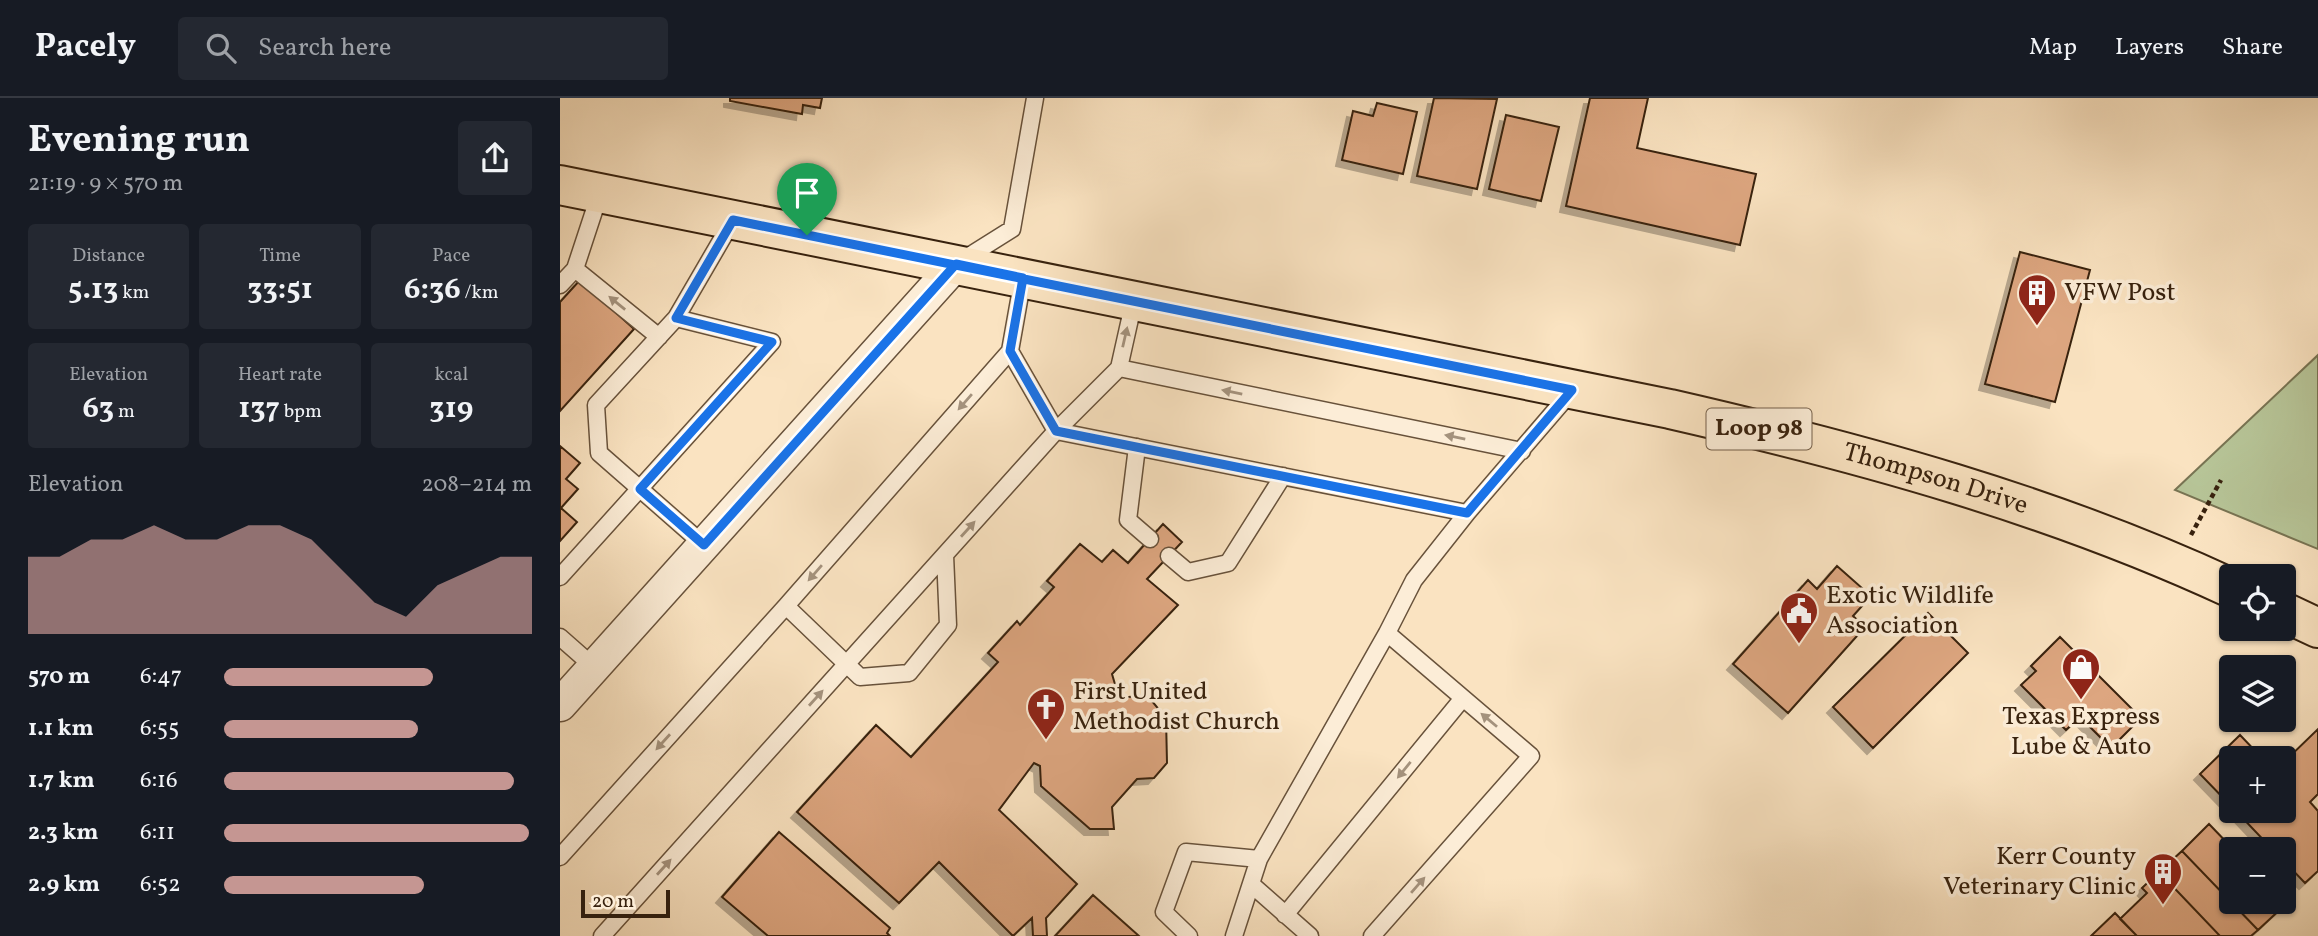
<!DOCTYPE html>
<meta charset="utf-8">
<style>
:root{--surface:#171b24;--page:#242831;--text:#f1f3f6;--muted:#9ea1a6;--line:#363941;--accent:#c59692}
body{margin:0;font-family:Vollkorn,serif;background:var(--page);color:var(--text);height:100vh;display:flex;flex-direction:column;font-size:26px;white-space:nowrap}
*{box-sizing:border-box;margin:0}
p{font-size:23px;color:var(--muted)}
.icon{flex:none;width:38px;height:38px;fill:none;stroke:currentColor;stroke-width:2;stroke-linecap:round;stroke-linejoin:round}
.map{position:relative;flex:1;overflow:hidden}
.side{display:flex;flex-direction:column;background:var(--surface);width:560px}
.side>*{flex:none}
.controls{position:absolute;left:1659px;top:466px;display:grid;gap:14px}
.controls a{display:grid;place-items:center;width:77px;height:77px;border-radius:7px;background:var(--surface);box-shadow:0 2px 5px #0004;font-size:35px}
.scale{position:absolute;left:21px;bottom:18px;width:89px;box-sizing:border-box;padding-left:7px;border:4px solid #38220e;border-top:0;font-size:19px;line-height:24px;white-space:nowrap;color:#38220e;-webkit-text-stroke:5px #fcedd7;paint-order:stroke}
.pin{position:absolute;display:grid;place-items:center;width:60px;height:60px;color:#fff;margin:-72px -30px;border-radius:50% 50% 50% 0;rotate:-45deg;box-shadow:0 0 7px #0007}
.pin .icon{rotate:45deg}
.round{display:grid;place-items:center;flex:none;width:74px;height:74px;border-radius:7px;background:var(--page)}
.summary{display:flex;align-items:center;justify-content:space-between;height:119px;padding:0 28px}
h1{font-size:38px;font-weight:700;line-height:52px}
.figures{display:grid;grid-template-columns:repeat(3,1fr);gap:10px;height:119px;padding:7px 28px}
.figures div{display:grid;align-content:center;border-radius:7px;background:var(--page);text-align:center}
.figures b{font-size:30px;font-weight:700}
.figures small{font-size:19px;font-weight:400}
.figures p{font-size:19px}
.chart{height:196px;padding:14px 28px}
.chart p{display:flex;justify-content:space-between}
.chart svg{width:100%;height:126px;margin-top:7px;fill:var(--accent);opacity:.7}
ul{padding:0 28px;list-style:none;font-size:23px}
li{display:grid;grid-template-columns:112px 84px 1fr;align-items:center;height:52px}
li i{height:18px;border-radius:9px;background:var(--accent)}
header{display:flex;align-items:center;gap:42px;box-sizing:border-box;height:98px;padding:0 35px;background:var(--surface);border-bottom:2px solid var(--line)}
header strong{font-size:33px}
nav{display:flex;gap:38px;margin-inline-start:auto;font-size:24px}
.search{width:490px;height:63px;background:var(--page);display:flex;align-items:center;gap:18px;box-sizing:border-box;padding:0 24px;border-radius:7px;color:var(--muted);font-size:26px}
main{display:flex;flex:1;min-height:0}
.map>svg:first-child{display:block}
</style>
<header>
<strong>Pacely</strong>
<div class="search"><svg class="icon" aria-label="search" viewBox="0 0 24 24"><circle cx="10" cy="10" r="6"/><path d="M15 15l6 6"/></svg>Search here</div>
<nav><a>Map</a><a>Layers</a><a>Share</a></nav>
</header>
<main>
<section class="side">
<div class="summary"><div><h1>Evening run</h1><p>21:19 · 9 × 570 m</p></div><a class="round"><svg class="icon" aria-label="share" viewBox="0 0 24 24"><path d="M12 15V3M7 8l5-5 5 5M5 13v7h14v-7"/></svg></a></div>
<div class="figures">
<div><p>Distance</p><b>5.13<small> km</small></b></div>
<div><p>Time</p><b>33:51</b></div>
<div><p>Pace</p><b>6:36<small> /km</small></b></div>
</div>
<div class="figures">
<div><p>Elevation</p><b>63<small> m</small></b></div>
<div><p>Heart rate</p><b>137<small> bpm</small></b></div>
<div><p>kcal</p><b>319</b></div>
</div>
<div class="chart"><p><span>Elevation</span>208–214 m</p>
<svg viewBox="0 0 160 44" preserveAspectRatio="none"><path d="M0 44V17L10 17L20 11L30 11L40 6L50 11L60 11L70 6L80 6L90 11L100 22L110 33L120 38L130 27L140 22L150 17L160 17V44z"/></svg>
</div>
<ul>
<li><b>570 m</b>6:47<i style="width:68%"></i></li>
<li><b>1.1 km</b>6:55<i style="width:63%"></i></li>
<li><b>1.7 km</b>6:16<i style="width:94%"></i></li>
<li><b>2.3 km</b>6:11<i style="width:99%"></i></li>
<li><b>2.9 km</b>6:52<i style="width:65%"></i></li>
</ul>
</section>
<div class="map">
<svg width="1758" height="838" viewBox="0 0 1758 838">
<defs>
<filter id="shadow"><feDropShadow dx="-6" dy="6" stdDeviation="0" flood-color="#0004"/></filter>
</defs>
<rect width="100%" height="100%" fill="#fae3c1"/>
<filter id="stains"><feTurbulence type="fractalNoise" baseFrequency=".00286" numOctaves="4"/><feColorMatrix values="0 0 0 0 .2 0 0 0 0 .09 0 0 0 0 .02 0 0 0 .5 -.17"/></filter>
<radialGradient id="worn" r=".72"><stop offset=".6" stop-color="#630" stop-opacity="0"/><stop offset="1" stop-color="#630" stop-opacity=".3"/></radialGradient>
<!-- green -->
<path fill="#b7c598" stroke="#787453" stroke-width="2" d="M1758 257V451L1615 392Z"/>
<!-- building -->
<path fill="#dda680" stroke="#38220e" stroke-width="2" filter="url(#shadow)" d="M170 0H262L260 10 243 7 242 16 170 3Z
M874 0 937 1 917 91 857 78Z
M1030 0H1088L1077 50 1196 76 1180 147 1006 108Z
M817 5 857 14 843 76 782 62 793 13 813 18Z
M946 17 999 29 981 103 929 91Z
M1460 154 1530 172 1495 304 1425 286Z
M20 182 74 231 0 313V204Z
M0 348 20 365 6 381 18 391 1 410 17 424 0 443Z
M603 426 622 444 587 481 618 507 552 576 559 600 587 597 606 620 607 665 594 680 577 681 552 709 554 731H530L481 688 480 668 474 665 439 712 517 786 486 820 487 838H473L472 820 453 838 379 764 339 805 237 714 316 627 351 659 438 564 428 555 457 523 460 527 494 489 487 483 520 446 542 464 553 452 568 465Z
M1277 468 1311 498 1293 518 1305 529 1228 615 1173 566 1248 482 1257 491Z
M1368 515 1408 555 1313 650 1273 609Z
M1500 539 1581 620 1551 650 1520 619 1506 632 1461 587 1476 573 1471 568Z
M1758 631V696L1750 704 1758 713V773L1745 785 1724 763V751H1712L1675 712H1724V664Z
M1680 637 1702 660H1671V708L1640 676Z
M1649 726 1673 751 1671 803H1723L1726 806 1698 832 1622 753Z
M219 734 330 830 327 835 330 838H208L162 799Z
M1622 753 1698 832 1691 838H1660L1599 774Z
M1599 774 1660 838H1577L1560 821 1587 795 1582 790Z
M533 797 579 838H495Z
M1555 815 1577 838H1531Z"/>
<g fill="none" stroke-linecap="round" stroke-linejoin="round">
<defs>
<path id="lane" d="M401 163 452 131 475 0
M15 171 99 239
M0 187 15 171 40 95
M450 253 496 333 907 415
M559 270 962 353
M577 349 568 422 590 441
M144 447 39 355 36 307 116 220 173 122
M609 458 628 474 668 465 723 378
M0 479 212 244 116 220
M226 508 300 579 349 575 388 527 385 457
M0 539 34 569
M0 759 226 508 450 253 463 180
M691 786 750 838
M725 817 903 600
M42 838 496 333 559 270 574 203
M629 838 604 814 626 754 699 761
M674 838 699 761 827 535 854 482 907 415 1011 294
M812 838 971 658 827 535"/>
<path id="street" d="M0 607 396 166"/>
<g id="primary">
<path id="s1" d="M0 87 1110 311C1302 355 1492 407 1671 490"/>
<path d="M1724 514 1758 530"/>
</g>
</defs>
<!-- lane casing -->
<use href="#lane" stroke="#68523b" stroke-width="19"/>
<!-- street casing -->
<use href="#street" stroke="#68523b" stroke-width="35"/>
<!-- primary casing -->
<use href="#primary" stroke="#38220e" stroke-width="42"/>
<!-- path -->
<path stroke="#38220e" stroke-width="4.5" stroke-dasharray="5 3.5" stroke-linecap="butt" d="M1631 437 1661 382"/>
<!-- lane -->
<use href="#lane" stroke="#fcedd7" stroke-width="16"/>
<!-- street -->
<use href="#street" stroke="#fcedd7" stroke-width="32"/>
<!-- primary -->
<use href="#primary" stroke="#fae3c1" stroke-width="38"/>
</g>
<!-- one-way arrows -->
<defs><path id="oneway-solid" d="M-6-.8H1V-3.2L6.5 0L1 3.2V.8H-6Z" transform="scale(1.75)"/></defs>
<g fill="#a4927d">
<use href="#oneway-solid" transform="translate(57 205) rotate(-141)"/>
<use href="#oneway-solid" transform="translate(565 239) rotate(-77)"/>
<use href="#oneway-solid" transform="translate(672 294) rotate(-168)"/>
<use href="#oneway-solid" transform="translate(405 304) rotate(131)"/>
<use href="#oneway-solid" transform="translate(895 339) rotate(-168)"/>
<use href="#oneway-solid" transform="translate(408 431) rotate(-48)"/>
<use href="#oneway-solid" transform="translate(255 475) rotate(131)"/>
<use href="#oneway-solid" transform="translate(256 600) rotate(-48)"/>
<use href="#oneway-solid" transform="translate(929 622) rotate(-140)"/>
<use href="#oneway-solid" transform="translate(103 644) rotate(132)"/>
<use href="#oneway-solid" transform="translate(844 672) rotate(129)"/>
<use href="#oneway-solid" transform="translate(104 769) rotate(-48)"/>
<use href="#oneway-solid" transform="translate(858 787) rotate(-49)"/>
</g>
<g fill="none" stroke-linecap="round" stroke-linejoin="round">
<defs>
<path id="route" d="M247 137 173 122 116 220 212 244 80 391 144 447 396 166 463 180 450 253 496 333 907 415 1012 292 247 137"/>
</defs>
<!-- route casing -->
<use href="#route" stroke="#fff" stroke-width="14"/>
<!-- route -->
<use href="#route" stroke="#1a73e8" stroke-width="9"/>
</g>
<!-- icons -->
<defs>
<symbol id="building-pin" viewBox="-11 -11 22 30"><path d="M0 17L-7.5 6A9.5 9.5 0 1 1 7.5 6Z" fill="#8f2418" stroke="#fcedd7"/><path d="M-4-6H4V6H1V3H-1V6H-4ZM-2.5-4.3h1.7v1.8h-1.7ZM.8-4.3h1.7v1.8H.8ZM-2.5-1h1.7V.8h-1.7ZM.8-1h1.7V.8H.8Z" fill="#fff"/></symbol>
<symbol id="civic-pin" viewBox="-11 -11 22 30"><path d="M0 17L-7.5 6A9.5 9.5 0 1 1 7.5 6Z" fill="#8f2418" stroke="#fcedd7"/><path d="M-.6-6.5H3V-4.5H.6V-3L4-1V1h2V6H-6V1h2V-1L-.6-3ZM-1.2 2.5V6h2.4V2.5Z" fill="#fff"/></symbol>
<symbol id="shop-pin" viewBox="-11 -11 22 30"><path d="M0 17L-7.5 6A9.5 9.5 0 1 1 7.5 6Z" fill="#8f2418" stroke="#fcedd7"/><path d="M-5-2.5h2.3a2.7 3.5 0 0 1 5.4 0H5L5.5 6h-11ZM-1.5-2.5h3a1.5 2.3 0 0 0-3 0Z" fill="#fff"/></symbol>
<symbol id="church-pin" viewBox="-11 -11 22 30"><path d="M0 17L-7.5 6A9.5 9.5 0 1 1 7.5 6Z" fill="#8f2418" stroke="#fcedd7"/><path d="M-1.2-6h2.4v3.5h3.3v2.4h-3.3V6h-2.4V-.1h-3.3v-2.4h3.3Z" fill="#fff"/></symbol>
</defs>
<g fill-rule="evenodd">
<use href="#building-pin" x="1455" y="173" width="44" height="60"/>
<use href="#civic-pin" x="1217" y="491" width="44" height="60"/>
<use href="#shop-pin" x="1499" y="547" width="44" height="60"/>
<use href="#church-pin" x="464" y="587" width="44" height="60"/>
<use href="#building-pin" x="1581" y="752" width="44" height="60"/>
</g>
<g text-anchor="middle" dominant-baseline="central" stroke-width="7" stroke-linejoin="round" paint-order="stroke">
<!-- shield labels -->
<rect fill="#fcedd7" stroke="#735f4a" stroke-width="2" x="1146.5" y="310.5" width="105" height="41" rx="5"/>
<g font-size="24" font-weight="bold" fill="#38220e">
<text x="1199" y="331">Loop 98</text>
</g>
<!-- poi labels -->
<g font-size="26" fill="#38220e" stroke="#fcedd7" text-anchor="start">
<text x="1504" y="195">VFW Post</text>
<text x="1266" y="498">Exotic Wildlife<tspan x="1266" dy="30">Association</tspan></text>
<text x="513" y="594">First United<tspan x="513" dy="30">Methodist Church</tspan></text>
<text x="1521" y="619" text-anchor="middle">Texas Express<tspan x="1521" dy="30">Lube &amp; Auto</tspan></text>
<text x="1576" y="759" text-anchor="end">Kerr County<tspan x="1576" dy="30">Veterinary Clinic</tspan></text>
</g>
<!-- street labels -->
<g font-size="26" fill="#38220e" stroke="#fcedd7">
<text stroke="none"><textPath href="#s1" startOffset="1407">Thompson Drive</textPath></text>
</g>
</g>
<rect width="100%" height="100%" filter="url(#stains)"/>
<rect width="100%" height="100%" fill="url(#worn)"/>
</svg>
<div class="controls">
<a><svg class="icon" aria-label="locate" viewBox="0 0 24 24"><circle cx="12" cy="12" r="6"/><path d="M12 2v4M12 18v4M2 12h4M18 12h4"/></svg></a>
<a><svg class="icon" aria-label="layers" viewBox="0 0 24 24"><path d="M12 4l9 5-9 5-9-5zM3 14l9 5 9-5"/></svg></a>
<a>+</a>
<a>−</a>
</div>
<div class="scale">20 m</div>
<div class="pin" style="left:247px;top:137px;background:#1e9e55"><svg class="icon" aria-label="arrive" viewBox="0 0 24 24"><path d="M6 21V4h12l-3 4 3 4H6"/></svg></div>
</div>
</main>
